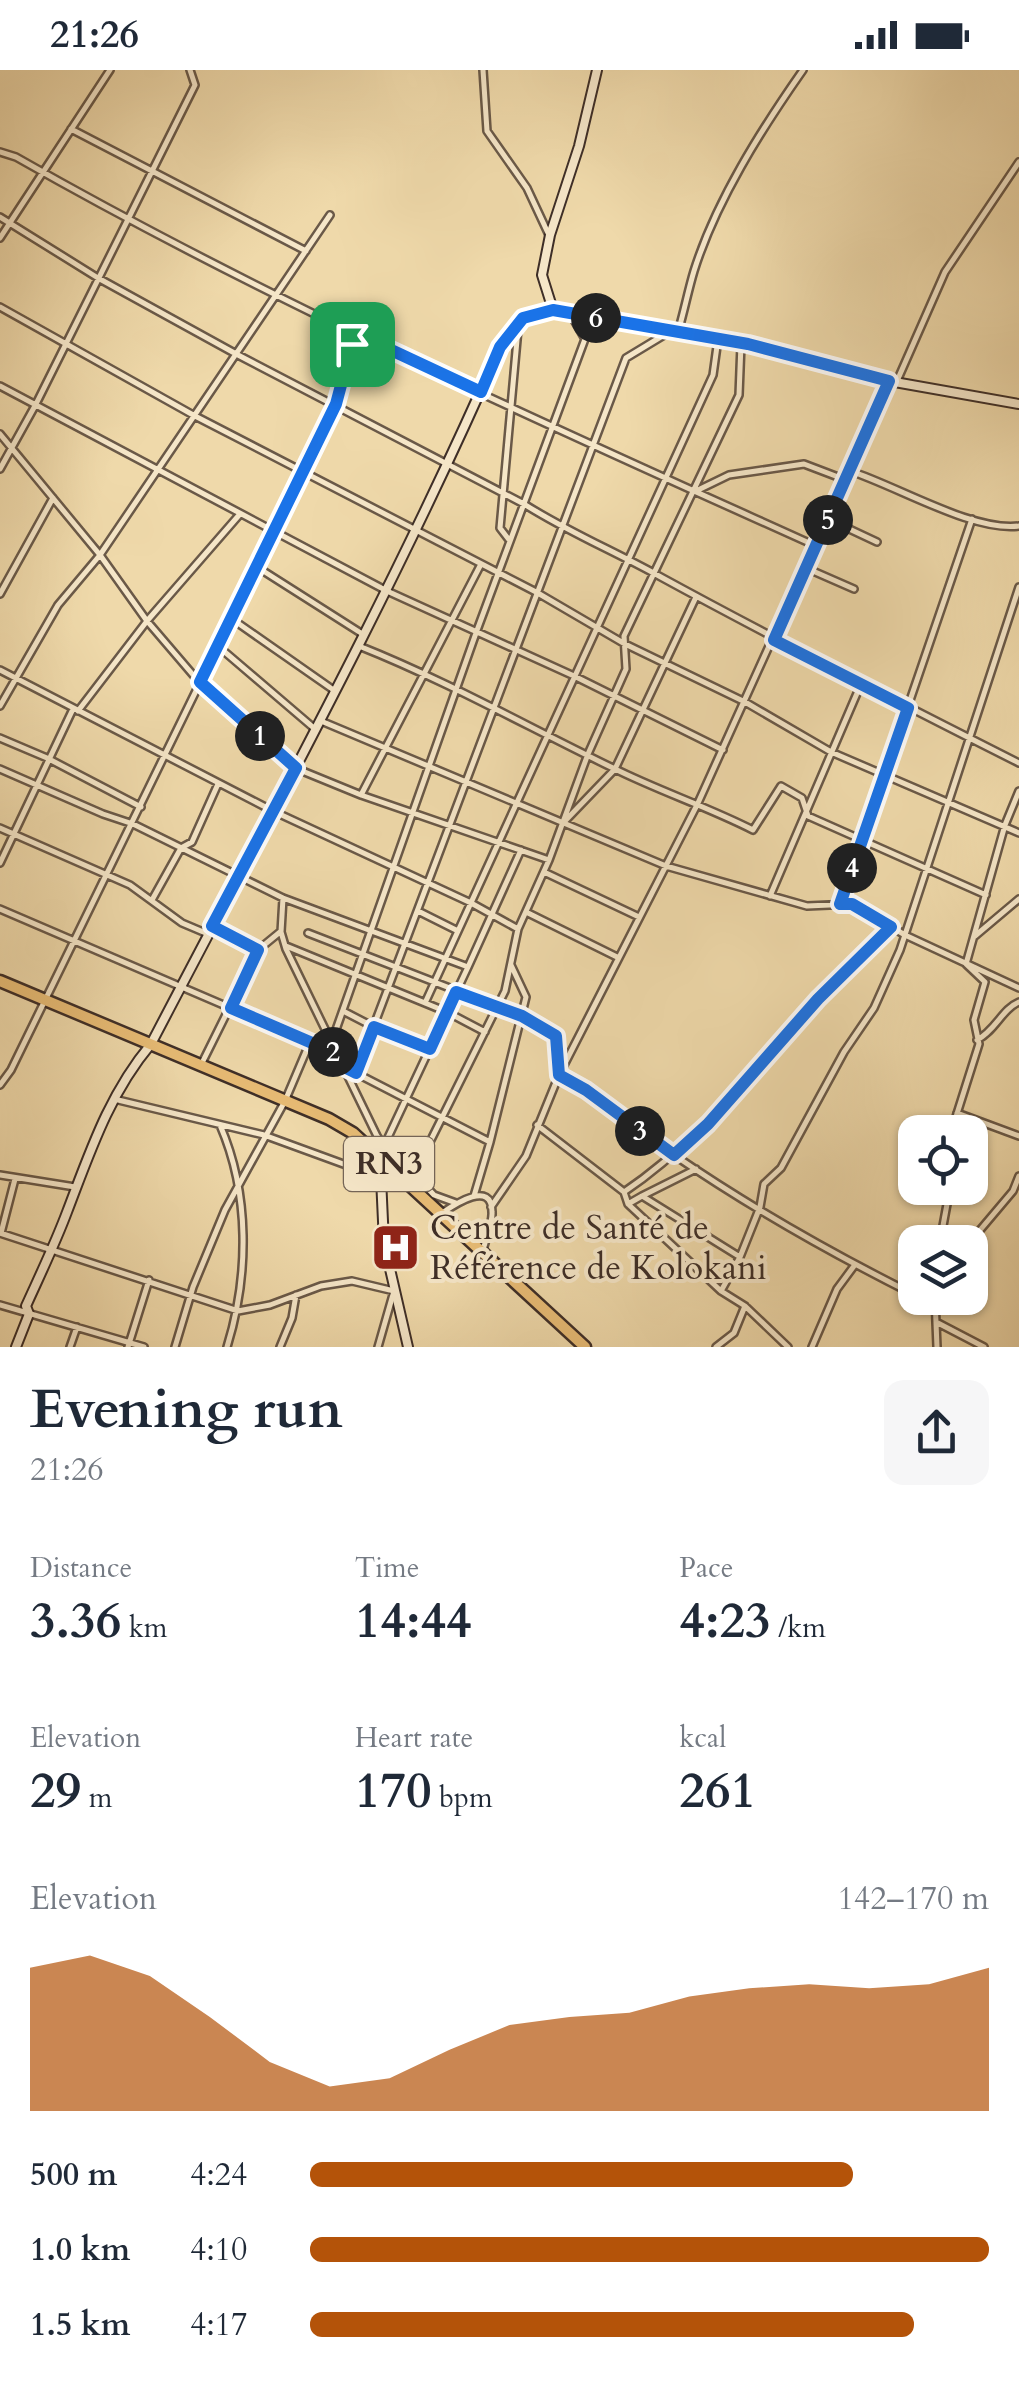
<!DOCTYPE html>
<meta charset="utf-8">
<style>
:root{--surface:#fff;--page:#f6f6f7;--text:#1f2937;--muted:#747a83;--accent:#b45309}
body{margin:0;font-family:Cardo,serif;background:var(--page);color:var(--text);height:100vh;display:flex;flex-direction:column;font-size:38px;white-space:nowrap}
*{box-sizing:border-box;margin:0}
p{font-size:32px;color:var(--muted)}
.icon{flex:none;width:55px;height:55px;fill:none;stroke:currentColor;stroke-width:2;stroke-linecap:round;stroke-linejoin:round}
.map{position:relative;height:1277px;overflow:hidden}
.sheet{display:flex;flex-direction:column;background:var(--surface);flex:1}
.sheet>*{flex:none}
.controls{position:absolute;left:898px;top:1045px;display:grid;gap:20px}
.controls a{display:grid;place-items:center;width:90px;height:90px;border-radius:20px;background:var(--surface);box-shadow:0 2px 8px #0004;font-size:50px}
.pin{position:absolute;display:grid;place-items:center;width:85px;height:85px;color:#fff;margin:-42px;border-radius:20px;box-shadow:0 5px 15px #0006}
.km{position:absolute;width:50px;height:50px;margin:-25px;border-radius:50%;background:#222;color:#fff;font-size:28px;line-height:50px;text-align:center}
.round{display:grid;place-items:center;flex:none;width:105px;height:105px;border-radius:20px;background:var(--page)}
.headline{display:flex;align-items:center;justify-content:space-between;height:170px;padding:0 30px}
h1{font-size:55px;font-weight:600;line-height:75px}
.figures{display:grid;grid-template-columns:repeat(3,1fr);gap:15px;height:170px;padding:10px 30px}
.figures div{display:grid;align-content:center}
.figures b{font-size:50px;font-weight:600}
.figures small{font-size:28px;font-weight:400}
.figures p{font-size:28px}
.chart{height:280px;padding:20px 30px}
.chart p{display:flex;justify-content:space-between}
.chart svg{width:100%;height:180px;margin-top:10px;fill:var(--accent);opacity:.7}
ul{padding:0 30px;list-style:none;font-size:32px}
li{display:grid;grid-template-columns:160px 120px 1fr;align-items:center;height:75px}
li i{height:25px;border-radius:12px;background:var(--accent)}
.status{display:flex;justify-content:space-between;align-items:center;height:70px;padding:0 50px;background:var(--surface);direction:ltr}
.status svg{height:28px;fill:currentColor}
.map>svg:first-child{display:block}
</style>
<div class="status"><b>21:26</b><svg viewBox="0 0 49 12"><path d="M0 12V9h3v3zM5 12V6h3v6zM10 12V3h3v9zM15 12V0h3v12zM26 1h20v11H26zM47 4h2v5h-2z"/></svg></div>
<div class="map">
<svg width="1019" height="1277" viewBox="0 0 1019 1277">
<rect width="100%" height="100%" fill="#efd9aa"/>
<filter id="stains"><feTurbulence type="fractalNoise" baseFrequency=".002" numOctaves="4"/><feColorMatrix values="0 0 0 0 .2 0 0 0 0 .09 0 0 0 0 .02 0 0 0 .5 -.17"/></filter>
<radialGradient id="worn" r=".72"><stop offset=".6" stop-color="#630" stop-opacity="0"/><stop offset="1" stop-color="#630" stop-opacity=".3"/></radialGradient>
<g fill="none" stroke-linecap="round" stroke-linejoin="round">
<defs>
<path id="street" d="M483 0 487 61 527 118 548 163
M71 59 306 181
M0 82 16 87C274 234 546 354 816 476
M0 147 98 208 238 285 524 434C568 462 614 481 659 506 778 571 898 632 1019 693
M0 168 110 0
M0 237 195 346 536 522 625 574 745 632 831 682 1019 763
M678 262C684 242 688 221 694 201 716 131 761 60 803 0
M897 311 945 202 1019 92
M0 316 387 521 574 606 723 680
M0 364 100 485 147 551 200 613 295 698 361 725 549 790
M0 399 36 334 195 15 190 0
M850 401C897 416 973 462 1019 456
M696 421 729 405 804 394 846 410
M828 449 877 472
M510 471 500 458 518 259
M257 497 364 565
M806 498 854 519
M0 524 53 428
M232 549 335 621
M359 576C447 611 528 657 613 698 659 721 708 737 753 760L781 716 802 728 808 746 986 825
M219 577 315 659
M0 600 273 741 471 833 518 859
M0 636 58 535 100 485 330 145
M78 641 147 551 240 444
M321 651 666 796 807 836 852 834 905 865 1019 918
M0 668 47 688 141 737
M0 699 103 744 133 754 283 828 468 897 384 1076 377 1066
M361 725 480 496
M565 751 615 699 696 527
M0 758 130 815 182 853 208 864
M0 793 73 639
M544 802 639 847
M770 826 861 614
M283 828 281 862 286 879 377 1066 380 1083
M152 830 181 778 192 772 218 714
M840 835 972 449
M0 839 340 985
M418 841 458 861
M526 842 617 887
M212 856 258 880
M308 863 522 946 555 965 559 1005C600 1028 635 1059 674 1085 750 1137 833 1184 915 1225
M975 866 1019 829
M286 876 447 942 485 962
M468 897 521 780
M425 933 713 305 718 269
M343 941 374 957 430 979
M977 970C996 960 1002 939 1019 932
M332 971 476 563 585 269 570 243
M201 995 258 880 280 862
M346 998 490 1072
M356 1003C447 765 535 526 626 288L669 262
M0 1015 11 1000 336 334 352 274 345 261
M114 1029 264 1065 379 1107
M957 1043 1019 1066
M220 1055C250 1124 249 1206 227 1277
M537 1055 624 1122 628 1134 721 1221 745 1236 788 1277
M954 1062 955 1050 979 974 974 950 985 912 966 894 1005 755 1019 721
M384 1076 414 1104 505 921 518 859 549 790 588 684 626 599 624 566 739 325 741 274
M414 1104 434 1125 456 1133
M0 1105 75 1117
M624 1122C691 1077 740 1016 794 956 825 922 858 891 890 857
M474 1126 490 1072 526 927 511 895
M642 1126 696 1099
M628 1134 642 1126 740 1187
M491 1137 526 1086 559 1005 698 733 889 311
M442 1143C454 1135 492 1109 492 1142 493 1153 485 1170 483 1181
M0 1163 238 1241 270 1235 321 1216 352 1211 394 1221 378 1277
M1 1163 15 1109
M940 1172 950 1118
M970 1172 1013 1121 1019 1106
M721 1221 740 1187 760 1137 764 1114 781 1098 844 982 874 938 900 880 1019 517
M919 1228 936 1236 939 1228
M935 1228 937 1277
M0 1235 144 1277
M936 1252 984 1277
M70 1277 77 1257
M128 1277 149 1210
M175 1277 193 1217 225 1140 285 1031 310 972
M280 1277 292 1248 296 1225
M716 1277 734 1263 745 1236
M812 1277 837 1219 854 1196"/>
<path id="secondary" d="M553 240 542 205 550 165 579 76 597 0
M380 1086 384 1173 408 1277
M16 1277 29 1244 26 1236C40 1205 55 1174 67 1142 90 1082 109 1024 151 974 271 744 396 515 500 277 522 250 533 237 570 243L749 274 889 311 1019 334"/>
<path id="highway" d="M0 911 329 1049 353 1063 585 1277"/>
</defs>
<!-- street casing -->
<use href="#street" stroke="#6a5948" stroke-width="10"/>
<!-- secondary casing -->
<use href="#secondary" stroke="#3e2e27" stroke-width="12"/>
<!-- highway casing -->
<use href="#highway" stroke="#3e2e27" stroke-width="15"/>
<!-- street -->
<use href="#street" stroke="#f5e6c8" stroke-width="5"/>
<!-- secondary -->
<use href="#secondary" stroke="#f5e6c8" stroke-width="8"/>
<!-- highway -->
<use href="#highway" stroke="#e8bc75" stroke-width="10"/>
</g>
<g fill="none" stroke-linecap="round" stroke-linejoin="round">
<defs>
<path id="route" d="M553 240 748 274 889 311 774 570 908 638 840 834H852L891 857 818 929 708 1054 674 1085 586 1020 559 1005 556 966 522 946 456 922 430 979 374 957 356 1003 346 998 340 985 231 938 258 880 212 856 296 698 200 612 336 334 352 274 344 258 481 322 500 277 523 248Z"/>
</defs>
<!-- route casing -->
<use href="#route" stroke="#fff" stroke-width="20"/>
<!-- route -->
<use href="#route" stroke="#1a73e8" stroke-width="12"/>
</g>
<!-- icons -->
<defs>
<symbol id="hospital-square" viewBox="-11 -11 22 22"><rect x="-9" y="-9" width="18" height="18" rx="4" fill="#8f2418" stroke="#f5e6c8"/><path d="M-5-5h3v3.5h4V-5h3V5h-3V1.5h-4V5h-3Z" fill="#fff"/></symbol>
</defs>
<g fill-rule="evenodd">
<use href="#hospital-square" x="368" y="1150" width="55" height="55"/>
</g>
<g text-anchor="middle" dominant-baseline="central" stroke-width="8" stroke-linejoin="round" paint-order="stroke">
<!-- shield labels -->
<rect fill="#f5e6c8" stroke="#756557" stroke-width="2.5" x="344" y="1067" width="90" height="54" rx="8"/>
<g font-size="32" font-weight="bold" fill="#3e2e27">
<text x="389" y="1094">RN3</text>
</g>
<!-- poi labels -->
<g font-size="35" fill="#3e2e27" stroke="#f5e6c8" text-anchor="start">
<text x="430" y="1158">Centre de Santé de<tspan x="430" dy="40">Référence de Kolokani</tspan></text>
</g>
</g>
<rect width="100%" height="100%" filter="url(#stains)"/>
<rect width="100%" height="100%" fill="url(#worn)"/>
</svg>
<div class="controls">
<a><svg class="icon" aria-label="locate" viewBox="0 0 24 24"><circle cx="12" cy="12" r="6"/><path d="M12 2v4M12 18v4M2 12h4M18 12h4"/></svg></a>
<a><svg class="icon" aria-label="layers" viewBox="0 0 24 24"><path d="M12 4l9 5-9 5-9-5zM3 14l9 5 9-5"/></svg></a>
</div>
<div class="pin" style="left:352px;top:274px;background:#1e9e55"><svg class="icon" aria-label="arrive" viewBox="0 0 24 24"><path d="M6 21V4h12l-3 4 3 4H6"/></svg></div>
<b class="km" style="left:260px;top:666px">1</b>
<b class="km" style="left:333px;top:982px">2</b>
<b class="km" style="left:640px;top:1061px">3</b>
<b class="km" style="left:852px;top:798px">4</b>
<b class="km" style="left:828px;top:450px">5</b>
<b class="km" style="left:596px;top:248px">6</b>
</div>
<section class="sheet">
<div class="headline"><div><h1>Evening run</h1><p>21:26</p></div><a class="round"><svg class="icon" aria-label="share" viewBox="0 0 24 24"><path d="M12 15V3M7 8l5-5 5 5M5 13v7h14v-7"/></svg></a></div>
<div class="figures">
<div><p>Distance</p><b>3.36<small> km</small></b></div>
<div><p>Time</p><b>14:44</b></div>
<div><p>Pace</p><b>4:23<small> /km</small></b></div>
</div>
<div class="figures">
<div><p>Elevation</p><b>29<small> m</small></b></div>
<div><p>Heart rate</p><b>170<small> bpm</small></b></div>
<div><p>kcal</p><b>261</b></div>
</div>
<div class="chart"><p><span>Elevation</span>142–170 m</p>
<svg viewBox="0 0 160 44" preserveAspectRatio="none"><path d="M0 44V9L10 6L20 11L30 21L40 32L50 38L60 36L70 29L80 23L90 21L100 20L110 16L120 14L130 13L140 14L150 13L160 9V44z"/></svg>
</div>
<ul>
<li><b>500 m</b>4:24<i style="width:80%"></i></li>
<li><b>1.0 km</b>4:10<i style="width:100%"></i></li>
<li><b>1.5 km</b>4:17<i style="width:89%"></i></li>
</ul>
</section>
